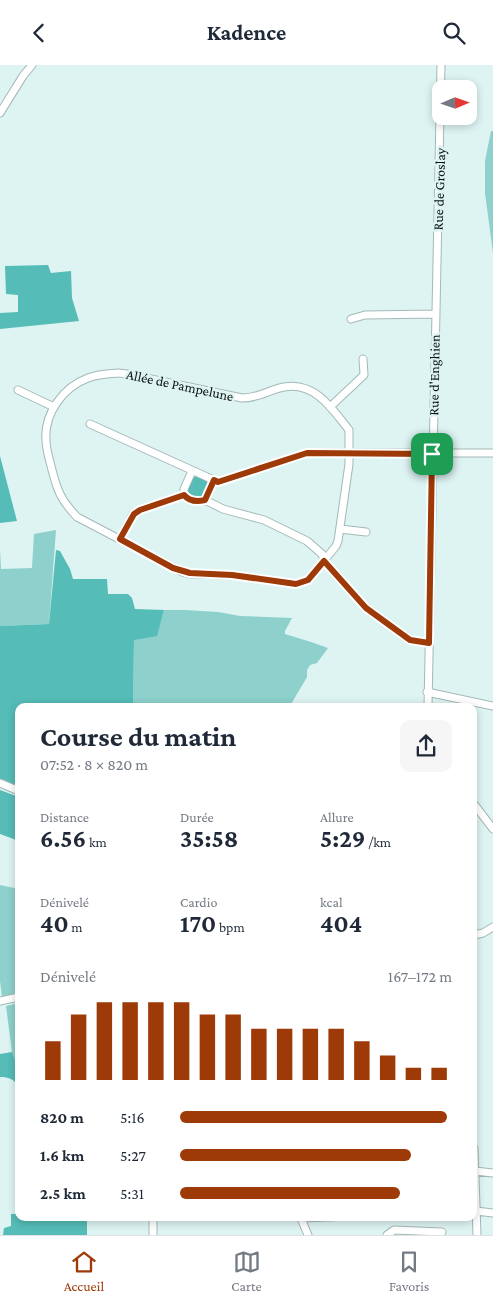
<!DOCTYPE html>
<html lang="fr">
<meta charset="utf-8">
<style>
:root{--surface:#fff;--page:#f6f6f7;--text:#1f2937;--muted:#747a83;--line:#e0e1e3;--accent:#9e3908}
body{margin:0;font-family:"Crimson Pro",serif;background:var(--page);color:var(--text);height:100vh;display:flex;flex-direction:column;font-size:19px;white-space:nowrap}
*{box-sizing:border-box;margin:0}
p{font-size:16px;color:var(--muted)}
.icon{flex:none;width:28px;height:28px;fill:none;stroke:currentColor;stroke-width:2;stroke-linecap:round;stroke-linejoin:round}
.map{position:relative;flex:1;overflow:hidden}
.panel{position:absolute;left:15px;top:638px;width:462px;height:518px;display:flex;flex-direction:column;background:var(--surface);border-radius:10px;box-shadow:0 2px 8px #0003}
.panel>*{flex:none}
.needle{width:32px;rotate:88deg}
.buttons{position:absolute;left:432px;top:15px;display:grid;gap:10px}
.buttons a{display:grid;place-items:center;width:45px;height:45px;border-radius:10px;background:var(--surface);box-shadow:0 2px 8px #0003;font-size:25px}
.pin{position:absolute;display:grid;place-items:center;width:42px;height:42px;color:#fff;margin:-21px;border-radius:10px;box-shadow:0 2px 8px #0006}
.round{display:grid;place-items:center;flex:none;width:52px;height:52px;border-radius:10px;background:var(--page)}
.headline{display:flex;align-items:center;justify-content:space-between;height:85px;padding:0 25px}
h1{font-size:28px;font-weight:700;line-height:38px}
.figures{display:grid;grid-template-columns:repeat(3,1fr);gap:8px;height:85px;padding:5px 25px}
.figures div{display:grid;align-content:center}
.figures b{font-size:25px;font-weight:700}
.figures small{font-size:14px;font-weight:400}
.figures p{font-size:14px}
.chart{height:140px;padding:10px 25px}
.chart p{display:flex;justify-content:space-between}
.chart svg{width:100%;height:90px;margin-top:5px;stroke:var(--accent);stroke-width:6}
ul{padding:0 25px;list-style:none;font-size:16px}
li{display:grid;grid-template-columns:80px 60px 1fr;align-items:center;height:38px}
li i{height:12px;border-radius:6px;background:var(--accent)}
header{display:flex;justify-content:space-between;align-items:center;height:65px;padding:0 25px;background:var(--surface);font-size:22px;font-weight:700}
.dock{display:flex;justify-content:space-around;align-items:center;height:70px;border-top:1px solid var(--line);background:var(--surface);font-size:14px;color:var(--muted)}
.dock a{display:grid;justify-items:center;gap:2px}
.dock .on{color:var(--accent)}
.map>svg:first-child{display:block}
</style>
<header><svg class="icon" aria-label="back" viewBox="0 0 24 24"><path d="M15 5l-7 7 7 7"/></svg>Kadence<svg class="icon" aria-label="search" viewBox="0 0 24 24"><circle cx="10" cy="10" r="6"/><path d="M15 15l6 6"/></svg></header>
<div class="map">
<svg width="493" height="1170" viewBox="0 0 493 1170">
<rect width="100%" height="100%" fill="#ddf4f2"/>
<!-- green -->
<path fill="#8dd0cc" d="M491 66H493V188L485 128V96Z
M56 465 49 559 0 561V484L1 504 32 503 34 469Z
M164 545H184L218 547 240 551 292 553 285 566V569L311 577 328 583 317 598 310 600 307 605V612L290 641H133L134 574 160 559Z
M0 820 19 824V928L2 932 0 916Z
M19 938V1006L12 987 6 941Z"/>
<!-- forest -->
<path fill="#55bcb7" d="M48 200 51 208 71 206 72 233 79 256 0 264V248L18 247V230L6 229 5 201Z
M0 391 17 456 0 458Z
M197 411 206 415 208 420 202 431 197 433 189 430 187 425 192 413Z
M56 485 60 486 70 504 73 514H107L108 529H128L132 533 135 544 164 545 157 571 134 575 133 641H19V722L0 714V561L49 559Z
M0 725 19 732V776L0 769Z
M12 987 19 1006V1021C13 1014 9 1012 0 1012V989Z
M11 1149H19V1151L87 1152V1170H3L4 1163 11 1161Z"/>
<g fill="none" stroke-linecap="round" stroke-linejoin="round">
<defs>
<path id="street" d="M0 48 23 11 32 0
M351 254 365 250 435 249
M118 308 127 309 242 333C260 333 268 325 284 322 315 316 333 345 349 365V399L338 476 336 481 308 515 296 519 232 510 190 509 182 507 77 452C60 434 57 425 51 401 49 393 46 384 46 375 44 349 63 322 88 313 98 309 108 309 118 308Z
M18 325 54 342
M330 342 364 310 363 294
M90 359 218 417 307 388H493
M184 430V424L192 406
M205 435 214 415
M340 464 366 467
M120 474 133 449 140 445 184 430C190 436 197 437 205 435L223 444 264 455 307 476 322 489 324 496 366 543 410 575 429 578
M427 627 493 641
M428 641 441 0
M0 718 19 726
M474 739 493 764
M474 870 483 868 493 862
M0 936 19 932
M474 1083 477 1170
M475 1106 493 1108
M476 1146 493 1148
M300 1151 308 1170
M301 1153 352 1151
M153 1170V1151
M387 1170 394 1165 442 1167"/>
</defs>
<!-- street casing -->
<use href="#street" stroke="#a3b9b7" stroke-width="9"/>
<!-- street -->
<use href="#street" stroke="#fff" stroke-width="7"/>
</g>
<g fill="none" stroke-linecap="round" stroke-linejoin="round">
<defs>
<path id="route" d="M307 388 432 389 429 578 410 575 366 543 324 496 308 515 296 519 232 510 190 508 173 503 120 474 134 449 140 445 184 430C189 436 197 437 205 435L214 415 218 417Z"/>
</defs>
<!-- route casing -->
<use href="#route" stroke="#fff" stroke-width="10"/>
<!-- route -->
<use href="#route" stroke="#9e3908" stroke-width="6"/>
</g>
<g text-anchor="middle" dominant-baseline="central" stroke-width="5" stroke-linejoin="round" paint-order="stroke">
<!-- street labels -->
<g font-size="14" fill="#0b1312" stroke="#ddf4f2">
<text transform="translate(439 124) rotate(-88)">Rue de Groslay</text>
<text transform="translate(434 310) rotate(-89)">Rue d'Enghien</text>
<text transform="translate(180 320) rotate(12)">Allée de Pampelune</text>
</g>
</g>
</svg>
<div class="buttons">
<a><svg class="needle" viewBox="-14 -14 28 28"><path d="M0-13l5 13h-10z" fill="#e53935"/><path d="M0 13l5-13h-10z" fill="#747a83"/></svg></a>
</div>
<div class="pin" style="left:432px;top:389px;background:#1e9e55"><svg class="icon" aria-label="arrive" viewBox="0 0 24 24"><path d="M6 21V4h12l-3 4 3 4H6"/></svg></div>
<section class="panel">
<div class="headline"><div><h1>Course du matin</h1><p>07:52 · 8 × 820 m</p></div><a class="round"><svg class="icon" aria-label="share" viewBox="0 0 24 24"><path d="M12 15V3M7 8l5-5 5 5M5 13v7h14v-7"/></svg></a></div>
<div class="figures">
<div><p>Distance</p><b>6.56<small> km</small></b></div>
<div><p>Durée</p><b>35:58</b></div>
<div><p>Allure</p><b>5:29<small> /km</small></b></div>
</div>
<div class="figures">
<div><p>Dénivelé</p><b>40<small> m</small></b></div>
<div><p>Cardio</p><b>170<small> bpm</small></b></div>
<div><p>kcal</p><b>404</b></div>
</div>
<div class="chart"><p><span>Dénivelé</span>167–172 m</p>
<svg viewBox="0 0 160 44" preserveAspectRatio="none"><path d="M5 44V25M15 44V12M25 44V6M35 44V6M45 44V6M55 44V6M65 44V12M75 44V12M85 44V19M95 44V19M105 44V19M115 44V19M125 44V25M135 44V32M145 44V38M155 44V38"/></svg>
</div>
<ul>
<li><b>820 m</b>5:16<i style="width:98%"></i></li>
<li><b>1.6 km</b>5:27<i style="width:85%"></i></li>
<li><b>2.5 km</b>5:31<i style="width:81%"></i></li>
</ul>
</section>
</div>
<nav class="dock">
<a class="on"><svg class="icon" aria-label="home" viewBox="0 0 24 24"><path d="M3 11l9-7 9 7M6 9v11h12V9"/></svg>Accueil</a>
<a><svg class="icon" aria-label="map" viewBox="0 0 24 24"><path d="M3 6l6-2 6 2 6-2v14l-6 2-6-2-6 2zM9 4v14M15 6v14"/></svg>Carte</a>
<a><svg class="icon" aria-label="saved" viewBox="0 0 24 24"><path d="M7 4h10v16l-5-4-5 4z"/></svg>Favoris</a>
</nav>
